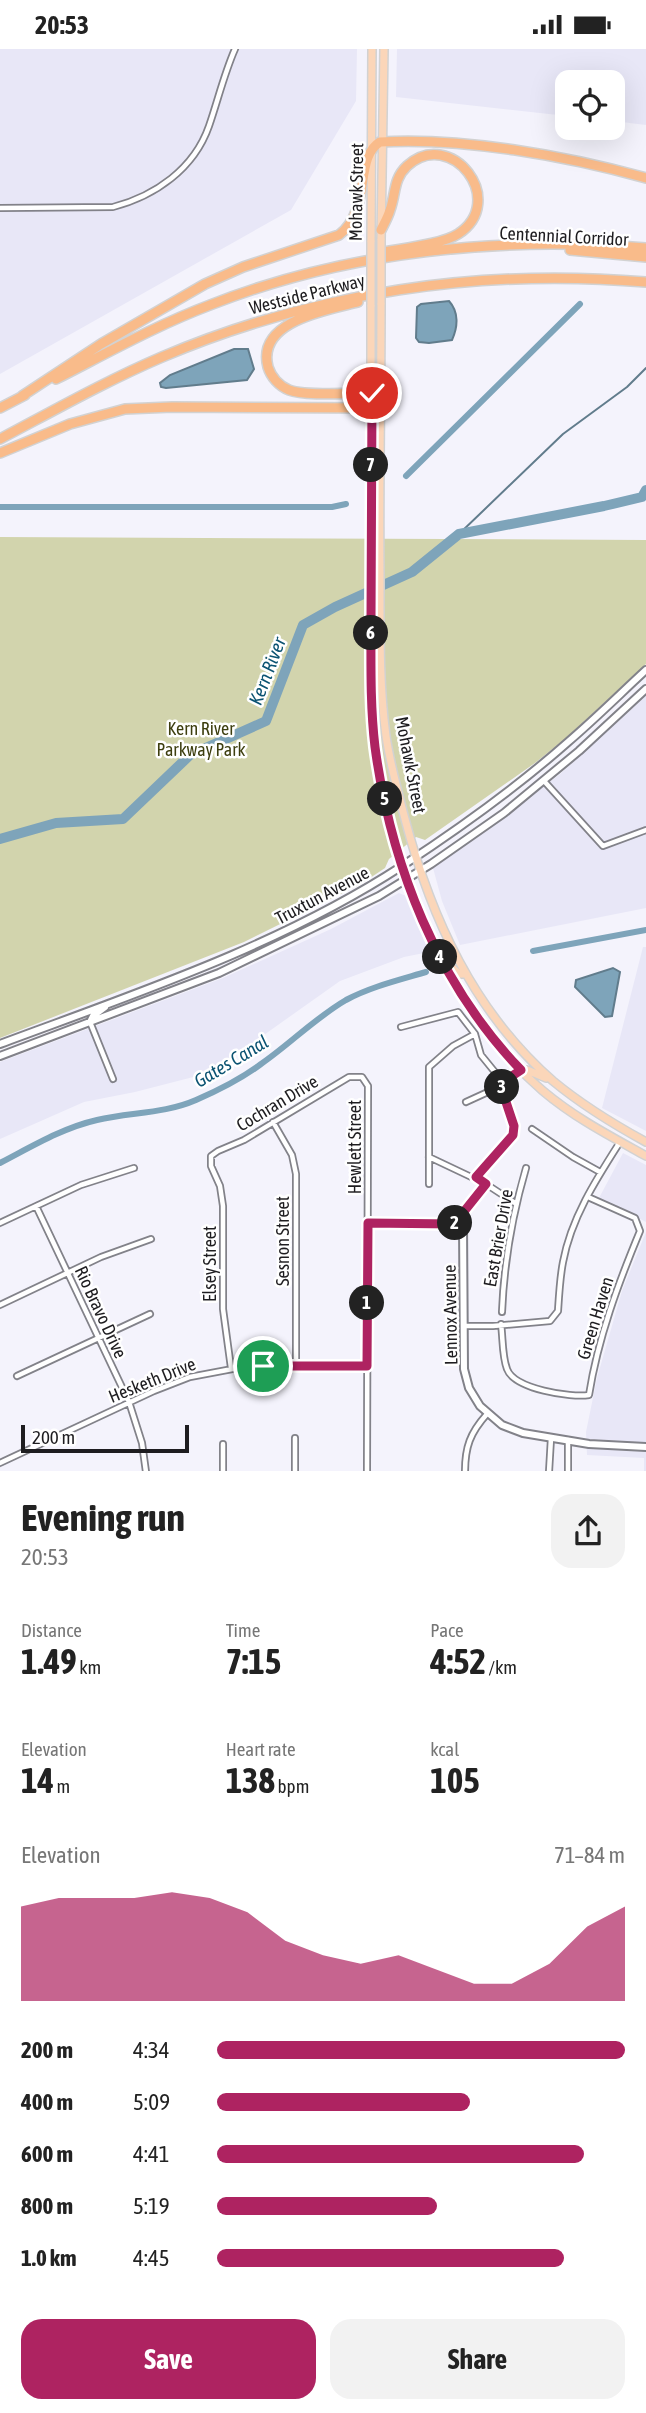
<!DOCTYPE html>
<meta charset="utf-8">
<style>
:root{--surface:#fff;--page:#f2f2f2;--text:#222;--muted:#767676;--accent:#ae2361}
body{margin:0;font-family:"Asap Condensed",sans-serif;background:var(--page);color:var(--text);height:100vh;display:flex;flex-direction:column;font-size:26px;white-space:nowrap}
*{box-sizing:border-box;margin:0}
p{font-size:23px;color:var(--muted)}
.icon{flex:none;width:38px;height:38px;fill:none;stroke:currentColor;stroke-width:2;stroke-linecap:round;stroke-linejoin:round}
.map{position:relative;height:1422px;overflow:hidden}
.side{display:flex;flex-direction:column;background:var(--surface);flex:1}
.side>*{flex:none}
.controls{position:absolute;left:555px;top:21px;display:grid;gap:14px}
.controls a{display:grid;place-items:center;width:70px;height:70px;border-radius:14px;background:var(--surface);box-shadow:0 7px 28px #0002;font-size:35px}
.scale{position:absolute;left:21px;bottom:18px;width:168px;box-sizing:border-box;padding-left:7px;border:4px solid #1e1d20;border-top:0;font-size:19px;line-height:24px;white-space:nowrap;color:#1e1d20;-webkit-text-stroke:5px #fff;paint-order:stroke}
.pin{position:absolute;display:grid;place-items:center;width:60px;height:60px;color:#fff;margin:-30px;border:4px solid #fff;border-radius:50%;box-shadow:0 2px 7px #0007}
.km{position:absolute;width:35px;height:35px;margin:-18px;border-radius:50%;background:#222;color:#fff;font-size:19px;line-height:35px;text-align:center}
.round{display:grid;place-items:center;flex:none;width:74px;height:74px;border-radius:21px;background:var(--page)}
.head{display:flex;align-items:center;justify-content:space-between;height:119px;padding:0 21px}
h1{font-size:38px;font-weight:700;line-height:52px}
.metrics{display:grid;grid-template-columns:repeat(3,1fr);gap:10px;height:119px;padding:7px 21px}
.metrics div{display:grid;align-content:center}
.metrics b{font-size:35px;font-weight:700}
.metrics small{font-size:19px;font-weight:400}
.metrics p{font-size:19px}
.chart{height:196px;padding:14px 21px}
.chart p{display:flex;justify-content:space-between}
.chart svg{width:100%;height:126px;margin-top:7px;fill:var(--accent);opacity:.7}
.primary-button{display:flex;gap:14px;margin-top:auto;padding:14px 21px}
.primary-button a{flex:1;height:80px;border-radius:21px;background:var(--accent);color:#fff;font-size:28px;font-weight:700;line-height:80px;text-align:center}
.primary-button a+a{background:var(--page);color:var(--text)}
ul{padding:0 21px;list-style:none;font-size:23px}
li{display:grid;grid-template-columns:112px 84px 1fr;align-items:center;height:52px}
li i{height:18px;border-radius:9px;background:var(--accent)}
.status{display:flex;justify-content:space-between;align-items:center;height:49px;padding:0 35px;background:var(--surface);direction:ltr}
.status svg{height:19px;fill:currentColor}
.map>svg:first-child{display:block}
</style>
<div class="status"><b>20:53</b><svg viewBox="0 0 49 12"><path d="M0 12V9h3v3zM5 12V6h3v6zM10 12V3h3v9zM15 12V0h3v12zM26 1h20v11H26zM47 4h2v5h-2z"/></svg></div>
<div class="map">
<svg width="646" height="1423" viewBox="0 0 646 1423">
<rect width="100%" height="100%" fill="#f4f3fc"/>
<!-- built -->
<path fill="#e8e7f7" d="M0 0H357L356 52 291 161 0 325Z
M397 0H646V76L613 72 612 33H567V67L396 48Z
M646 647V859L460 896 442 852 433 819 559 726Z
M399 844 406 847 429 903 404 908 340 932 237 1005 201 1026 135 1043 84 1053 0 1090V1013L223 929 331 880Z
M643 898H646V1082L602 1059Z
M623 1104 646 1116V1173L599 1149Z
M646 1183V1422H644V1409L587 1406 586 1383 597 1329 622 1242Z"/>
<!-- green -->
<path fill="#d2d4ad" d="M0 488 646 491V615L565 690 535 714 425 791 416 788 389 810 385 819 361 835 244 893 0 989Z"/>
<!-- water -->
<path fill="#7ea4ba" stroke="#617c8c" stroke-width="2" d="M449 252C459 263 458 278 452 291L429 294 419 293 416 289 417 258 421 255Z
M234 300H248L254 320 247 331 166 339 161 338 160 334 170 326Z
M613 919 620 923 612 967 605 968 575 938 576 931Z"/>
<g fill="none" stroke-linecap="round" stroke-linejoin="round">
<!-- stream -->
<path stroke="#617c8c" stroke-width="2" d="M459 485 563 385 627 338 646 319"/>
<!-- canal -->
<path stroke="#7ea4ba" stroke-width="6" d="M406 427 580 255
M0 458H332L346 455
M533 902 646 881
M0 1114C31 1098 62 1079 97 1071 130 1063 164 1065 196 1051 219 1041 241 1030 261 1015 290 995 315 969 346 951 370 938 399 931 426 923"/>
<!-- river -->
<path stroke="#7ea4ba" stroke-width="10" d="M0 790 56 774 123 770 190 706 266 672 303 576 335 558 412 523 459 485 604 457 642 448 646 441"/>
<defs>
<path id="minor" d="M0 159 113 158C155 147 194 120 209 77 218 51 224 25 235 0
M544 732 603 797 646 781
M90 973 113 1030
M401 978 458 963 475 985 481 1006 503 1033
M466 1053 501 1037
M273 1073 292 1106 296 1125V1317
M532 1080 573 1108 600 1123
M429 1108 486 1135
M476 1128 513 1086 514 1077 501 1035 521 1021
M429 1135V1018L453 997 475 985
M36 1157 129 1353 142 1394 146 1423
M0 1174 81 1136 134 1119
M454 1175 486 1135 515 1154
M0 1256 101 1208 151 1190
M502 1263C504 1214 512 1167 526 1119
M501 1275C503 1289 502 1307 507 1320 514 1340 571 1349 589 1346 598 1289 618 1235 640 1182L635 1169 588 1148
M464 1277H493L550 1272 558 1262C559 1246 560 1228 563 1213 571 1169 597 1129 620 1093
M231 1319 223 1260V1157L220 1137 211 1117V1107L218 1102 244 1091 349 1028H362L368 1037 367 1423
M17 1327 150 1265
M295 1389V1423
M223 1395V1423
M0 1414 154 1342 190 1328 243 1318 367 1317
M465 1423C465 1398 470 1384 487 1365
M549 1423 551 1389
M568 1423V1391"/>
<path id="tertiary" d="M368 1174 463 1175 464 1320 469 1339 480 1357 502 1376 523 1384 589 1395 646 1398"/>
<path id="secondary" d="M90 973 93 967 105 958
M0 995C137 944 279 897 402 817 460 779 516 739 568 693 595 670 620 645 646 621
M0 1007 219 924 379 847 431 815 504 764 579 702 646 640"/>
<path id="primary" d="M381 191 384 0
M371 193 372 0
M381 254C381 346 379 437 380 529 380 582 379 635 386 687 390 715 398 743 405 770 431 869 474 963 553 1032 582 1056 613 1075 646 1093
M371 256C371 331 371 405 371 479 370 551 367 625 375 696 390 822 446 958 543 1042 575 1069 610 1087 646 1107
M446 913 459 925H465
M522 1021H527L546 1029"/>
<path id="motorway" d="M570 201 646 208
M374 205C396 200 441 196 458 185 509 152 451 77 407 117 393 130 396 145 390 161 388 168 384 175 381 181
M358 253C327 261 256 272 268 318 271 328 279 337 289 341 306 348 360 343 381 344
M56 330C107 304 157 276 210 256 347 202 500 187 646 199
M22 347 101 295 205 235 243 218 339 186C372 161 354 108 380 93 462 88 567 107 646 129
M0 359 25 346
M0 390C53 362 106 332 162 308 315 243 480 219 646 233
M0 404 70 375 125 360 172 358 381 359"/>
</defs>
<!-- minor casing -->
<use href="#minor" stroke="#828289" stroke-width="8"/>
<!-- tertiary casing -->
<use href="#tertiary" stroke="#828289" stroke-width="10"/>
<!-- secondary casing -->
<use href="#secondary" stroke="#828289" stroke-width="10"/>
<!-- primary casing -->
<use href="#primary" stroke="#d2d2d2" stroke-width="10"/>
<!-- motorway casing -->
<use href="#motorway" stroke="#d2d2d2" stroke-width="12"/>
<!-- minor -->
<use href="#minor" stroke="#fff" stroke-width="4.5"/>
<!-- tertiary -->
<use href="#tertiary" stroke="#fff" stroke-width="6"/>
<!-- secondary -->
<use href="#secondary" stroke="#fff" stroke-width="6"/>
<!-- primary -->
<use href="#primary" stroke="#fbd6b9" stroke-width="7"/>
<!-- motorway -->
<use href="#motorway" stroke="#f9bb8a" stroke-width="9"/>
<defs>
<path id="primary-bridge" d="M381 254V191
M371 256V193"/>
</defs>
<!-- primary-bridge casing -->
<use href="#primary-bridge" stroke="#d2d2d2" stroke-width="10" stroke-linecap="butt"/>
<!-- primary-bridge -->
<use href="#primary-bridge" stroke="#fbd6b9" stroke-width="7"/>
</g>
<g fill="none" stroke-linecap="round" stroke-linejoin="round">
<defs>
<path id="route" d="M263 1317H367L368 1174 454 1175 486 1135 476 1128 513 1086 514 1077 500 1035 521 1021C437 934 391 816 375 698 370 656 371 613 371 571 371 495 372 419 372 344"/>
</defs>
<!-- route casing -->
<use href="#route" stroke="#fff" stroke-width="14"/>
<!-- route -->
<use href="#route" stroke="#ae2361" stroke-width="9"/>
</g>
<g text-anchor="middle" dominant-baseline="central" stroke-width="5" stroke-linejoin="round" paint-order="stroke">
<!-- street labels -->
<g font-size="18" fill="#1e1d20" stroke="#fff">
<text transform="translate(356 143) rotate(-89)">Mohawk Street</text>
<text transform="translate(564 187) rotate(3)">Centennial Corridor</text>
<text transform="translate(307 245) rotate(-14)">Westside Parkway</text>
<text transform="translate(411 716) rotate(79)">Mohawk Street</text>
<text transform="translate(322 846) rotate(-28)">Truxtun Avenue</text>
<text transform="translate(277 1054) rotate(-31)">Cochran Drive</text>
<text transform="translate(354 1098) rotate(-90)">Hewlett Street</text>
<text transform="translate(498 1189) rotate(-80)">East Brier Drive</text>
<text transform="translate(282 1192) rotate(-90)">Sesnon Street</text>
<text transform="translate(209 1215) rotate(-90)">Elsey Street</text>
<text transform="translate(101 1263) rotate(65)">Rio Bravo Drive</text>
<text transform="translate(450 1266) rotate(-91)">Lennox Avenue</text>
<text transform="translate(595 1269) rotate(-73)">Green Haven</text>
<text transform="translate(152 1331) rotate(-22)">Hesketh Drive</text>
</g>
<!-- park labels -->
<g font-size="18" fill="#3d3e0f" stroke="#fff">
<text x="201" y="679">Kern River<tspan x="201" dy="21">Parkway Park</tspan></text>
</g>
<!-- water labels -->
<g font-size="19" font-style="italic" fill="#0b5372" stroke="#fff">
<text transform="translate(267 622) rotate(-69)">Kern River</text>
<text transform="translate(231 1012) rotate(-31)">Gates Canal</text>
</g>
</g>
</svg>
<div class="controls">
<a><svg class="icon" aria-label="locate" viewBox="0 0 24 24"><circle cx="12" cy="12" r="6"/><path d="M12 2v4M12 18v4M2 12h4M18 12h4"/></svg></a>
</div>
<div class="scale">200 m</div>
<div class="pin" style="left:263px;top:1317px;background:#1e9e55"><svg class="icon" aria-label="arrive" viewBox="0 0 24 24"><path d="M6 21V4h12l-3 4 3 4H6"/></svg></div>
<div class="pin" style="left:372px;top:344px;background:#d93025"><svg class="icon" aria-label="check" viewBox="0 0 24 24"><path d="M5 12l5 5 9-10"/></svg></div>
<b class="km" style="left:367px;top:1254px">1</b>
<b class="km" style="left:455px;top:1174px">2</b>
<b class="km" style="left:502px;top:1038px">3</b>
<b class="km" style="left:440px;top:908px">4</b>
<b class="km" style="left:385px;top:750px">5</b>
<b class="km" style="left:371px;top:584px">6</b>
<b class="km" style="left:371px;top:416px">7</b>
</div>
<section class="side">
<div class="head"><div><h1>Evening run</h1><p>20:53</p></div><a class="round"><svg class="icon" aria-label="share" viewBox="0 0 24 24"><path d="M12 15V3M7 8l5-5 5 5M5 13v7h14v-7"/></svg></a></div>
<div class="metrics">
<div><p>Distance</p><b>1.49<small> km</small></b></div>
<div><p>Time</p><b>7:15</b></div>
<div><p>Pace</p><b>4:52<small> /km</small></b></div>
</div>
<div class="metrics">
<div><p>Elevation</p><b>14<small> m</small></b></div>
<div><p>Heart rate</p><b>138<small> bpm</small></b></div>
<div><p>kcal</p><b>105</b></div>
</div>
<div class="chart"><p><span>Elevation</span>71–84 m</p>
<svg viewBox="0 0 160 44" preserveAspectRatio="none"><path d="M0 44V11L10 8L20 8L30 8L40 6L50 8L60 13L70 23L80 28L90 31L100 28L110 33L120 38L130 38L140 31L150 18L160 11V44z"/></svg>
</div>
<ul>
<li><b>200 m</b>4:34<i style="width:100%"></i></li>
<li><b>400 m</b>5:09<i style="width:62%"></i></li>
<li><b>600 m</b>4:41<i style="width:90%"></i></li>
<li><b>800 m</b>5:19<i style="width:54%"></i></li>
<li><b>1.0 km</b>4:45<i style="width:85%"></i></li>
</ul>
<div class="primary-button"><a>Save</a><a>Share</a></div>
</section>
